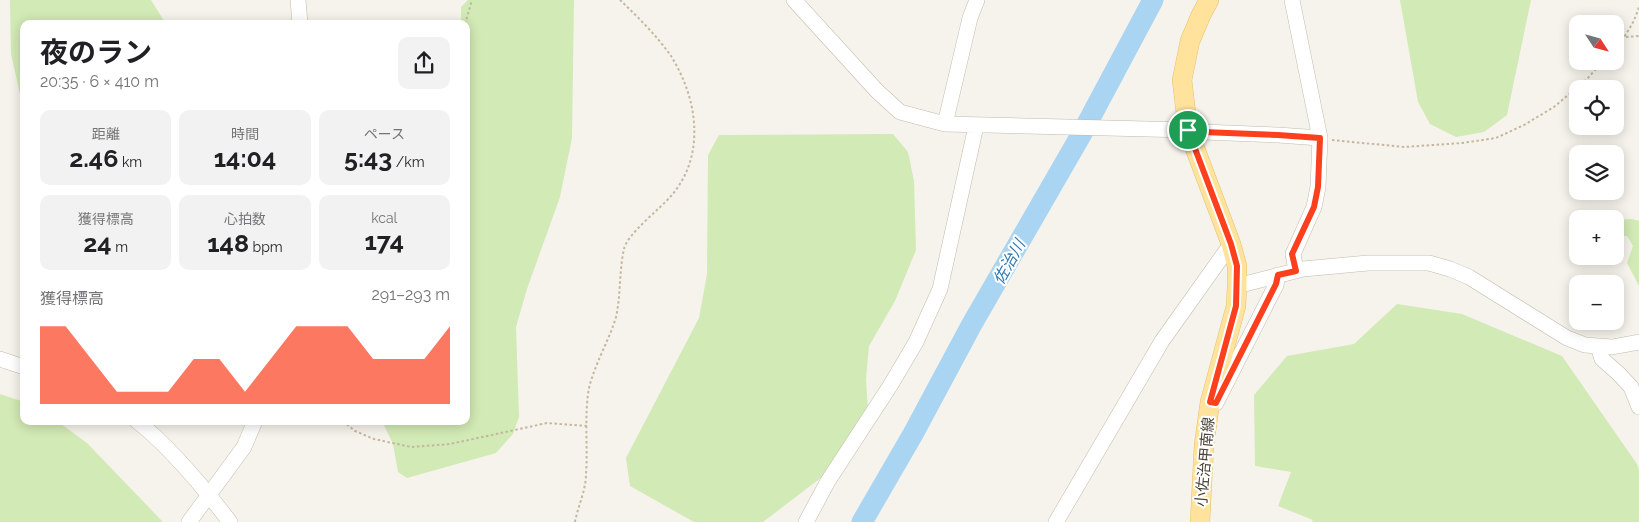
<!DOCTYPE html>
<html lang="ja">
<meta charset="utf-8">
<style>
:root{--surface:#fff;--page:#f2f2f2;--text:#202124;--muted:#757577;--accent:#fc3f1d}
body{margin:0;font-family:Raleway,"Noto Sans JP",sans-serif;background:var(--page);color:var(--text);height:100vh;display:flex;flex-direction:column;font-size:19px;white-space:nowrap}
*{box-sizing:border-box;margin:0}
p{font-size:16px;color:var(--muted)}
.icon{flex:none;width:28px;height:28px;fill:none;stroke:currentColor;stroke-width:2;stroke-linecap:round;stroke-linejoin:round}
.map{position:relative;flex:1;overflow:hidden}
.side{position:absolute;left:20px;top:20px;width:450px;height:405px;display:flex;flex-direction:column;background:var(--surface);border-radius:10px;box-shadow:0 2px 12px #0003}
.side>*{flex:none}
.needle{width:32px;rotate:126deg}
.tools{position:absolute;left:1569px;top:15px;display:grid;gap:10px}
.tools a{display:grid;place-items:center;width:55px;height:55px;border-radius:10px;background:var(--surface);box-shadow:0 2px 12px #0003;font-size:25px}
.pin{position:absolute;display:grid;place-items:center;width:42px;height:42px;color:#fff;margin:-21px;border:2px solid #fff;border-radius:50%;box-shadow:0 1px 5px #0007}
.round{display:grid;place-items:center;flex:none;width:52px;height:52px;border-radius:10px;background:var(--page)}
.headline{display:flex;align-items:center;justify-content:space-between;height:85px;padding:0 20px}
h1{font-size:28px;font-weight:700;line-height:38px}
.metrics{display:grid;grid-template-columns:repeat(3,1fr);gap:8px;height:85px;padding:5px 20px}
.metrics div{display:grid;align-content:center;border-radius:10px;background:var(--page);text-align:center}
.metrics b{font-size:25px;font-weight:700}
.metrics small{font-size:14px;font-weight:400}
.metrics p{font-size:14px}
.chart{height:140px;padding:10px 20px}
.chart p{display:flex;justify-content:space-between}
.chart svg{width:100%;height:90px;margin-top:5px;fill:var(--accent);opacity:.7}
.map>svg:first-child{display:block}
</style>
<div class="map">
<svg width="1639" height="522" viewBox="0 0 1639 522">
<rect width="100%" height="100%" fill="#f6f3ec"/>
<!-- green -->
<path fill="#d2eab5" d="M10 0H151L166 24H24V112L11 54Z
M468 0H574L572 138 560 197 527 289 516 327 519 417 513 434 496 453 407 478 398 472 393 444 382 421H466V24H461V7Z
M1400 0H1531L1507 115 1484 132 1456 137 1430 124 1418 102Z
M893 134 908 152 914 181 916 250 895 301 869 346 866 379 869 427 852 454 763 522H694L630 486 626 458 699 318 707 274 708 155 719 135Z
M1632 219 1639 221V286L1627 263 1633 246 1627 236H1615V220Z
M1397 304 1462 314 1562 356 1637 464 1639 470V522H1312L1313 520 1278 506 1291 472 1255 466 1254 395 1287 356 1354 344Z
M0 394 24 402V421H57L87 443 163 522H0Z"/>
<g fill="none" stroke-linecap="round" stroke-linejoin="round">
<!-- river -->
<path stroke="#a9d4f2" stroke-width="21" d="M862 522 913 434 972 324 1081 135 1153 0"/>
<defs>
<path id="minor" d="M298 0 300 24
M794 0 877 91 900 112 945 124 1188 130 1203 132 1278 135 1320 138
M1292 0 1320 138 1318 187 1314 207 1293 254 1296 271
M945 124 970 18 977 0
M1237 286 1303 269 1368 263H1429L1450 269 1469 277 1567 338 1585 345 1612 347 1639 342
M1598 347 1602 359 1619 374 1631 387 1639 407
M0 359 24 367
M1213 403H1216L1276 285 1278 275
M137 421C170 447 204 488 230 522
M189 522 244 447 255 421
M806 522 828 481 890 386 916 342 940 289 976 126
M1056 522 1162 341 1231 244"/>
<path id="major" d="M1200 522 1204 445 1210 402 1236 306 1237 286V266L1231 244 1188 130 1182 80 1190 41 1201 15 1209 0"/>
</defs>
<!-- minor casing -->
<use href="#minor" stroke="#c2bbae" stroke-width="16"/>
<!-- major casing -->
<use href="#major" stroke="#e6c16a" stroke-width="20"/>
<!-- path -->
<path stroke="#c4b79f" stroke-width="2" stroke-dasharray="2.5 2.5" stroke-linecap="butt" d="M465 24 472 0
M1626 37 1639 36
M1615 48C1626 36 1634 23 1639 7
M1332 140 1404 147 1462 143 1496 138 1524 125 1554 107 1587 79 1603 61
M343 421 355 431 374 439 411 447 450 444 547 423 587 426
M575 522C578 506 586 490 586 474 588 446 584 415 589 388 595 363 609 341 616 317 621 295 619 271 624 249 627 234 660 209 671 196 706 156 698 99 671 56 657 36 638 17 620 0"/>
<!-- minor -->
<use href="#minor" stroke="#fff" stroke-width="15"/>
<!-- major -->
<use href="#major" stroke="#ffe39c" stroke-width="19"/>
</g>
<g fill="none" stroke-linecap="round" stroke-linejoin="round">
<defs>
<path id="route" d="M1188 130 1203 132 1278 135 1320 138 1318 187 1314 207 1292 254 1296 271 1278 275 1276 284 1216 403 1210 402 1236 306 1237 266 1231 244Z"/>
</defs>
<!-- route casing -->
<use href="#route" stroke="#fff" stroke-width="10"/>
<!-- route -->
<use href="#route" stroke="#fc3f1d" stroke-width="6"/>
</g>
<g text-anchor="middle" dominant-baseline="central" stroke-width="4" stroke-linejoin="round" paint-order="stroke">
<!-- street labels -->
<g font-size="15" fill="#4b4439" stroke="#fff">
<text transform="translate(1205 462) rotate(-85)">小佐治甲南線</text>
</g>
<!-- water labels -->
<g font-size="16" font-style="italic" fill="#2e7ab2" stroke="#fff">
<text transform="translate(1009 262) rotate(-61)">佐治川</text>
</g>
</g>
</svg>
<div class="tools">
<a><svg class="needle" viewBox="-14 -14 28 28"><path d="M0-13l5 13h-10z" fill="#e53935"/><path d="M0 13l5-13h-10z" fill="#757577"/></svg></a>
<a><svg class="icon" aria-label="locate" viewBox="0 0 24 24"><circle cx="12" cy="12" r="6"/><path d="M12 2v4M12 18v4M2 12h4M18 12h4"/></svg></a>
<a><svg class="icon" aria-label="layers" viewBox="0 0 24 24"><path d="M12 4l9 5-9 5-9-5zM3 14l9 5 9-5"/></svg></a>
<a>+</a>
<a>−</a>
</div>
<div class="pin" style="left:1188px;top:130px;background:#1e9e55"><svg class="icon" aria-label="arrive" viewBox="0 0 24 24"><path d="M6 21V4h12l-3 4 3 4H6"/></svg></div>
<section class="side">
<div class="headline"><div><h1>夜のラン</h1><p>20:35 · 6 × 410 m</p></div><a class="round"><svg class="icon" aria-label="share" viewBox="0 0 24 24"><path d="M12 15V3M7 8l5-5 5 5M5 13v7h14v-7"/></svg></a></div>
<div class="metrics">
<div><p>距離</p><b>2.46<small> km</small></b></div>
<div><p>時間</p><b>14:04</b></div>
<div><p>ペース</p><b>5:43<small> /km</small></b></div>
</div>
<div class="metrics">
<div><p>獲得標高</p><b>24<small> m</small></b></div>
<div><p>心拍数</p><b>148<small> bpm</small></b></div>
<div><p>kcal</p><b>174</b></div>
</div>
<div class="chart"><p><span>獲得標高</span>291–293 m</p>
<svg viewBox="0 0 160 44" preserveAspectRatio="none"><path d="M0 44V6L10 6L20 22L30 38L40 38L50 38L60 22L70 22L80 38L90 22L100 6L110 6L120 6L130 22L140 22L150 22L160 6V44z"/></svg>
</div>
</section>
</div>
